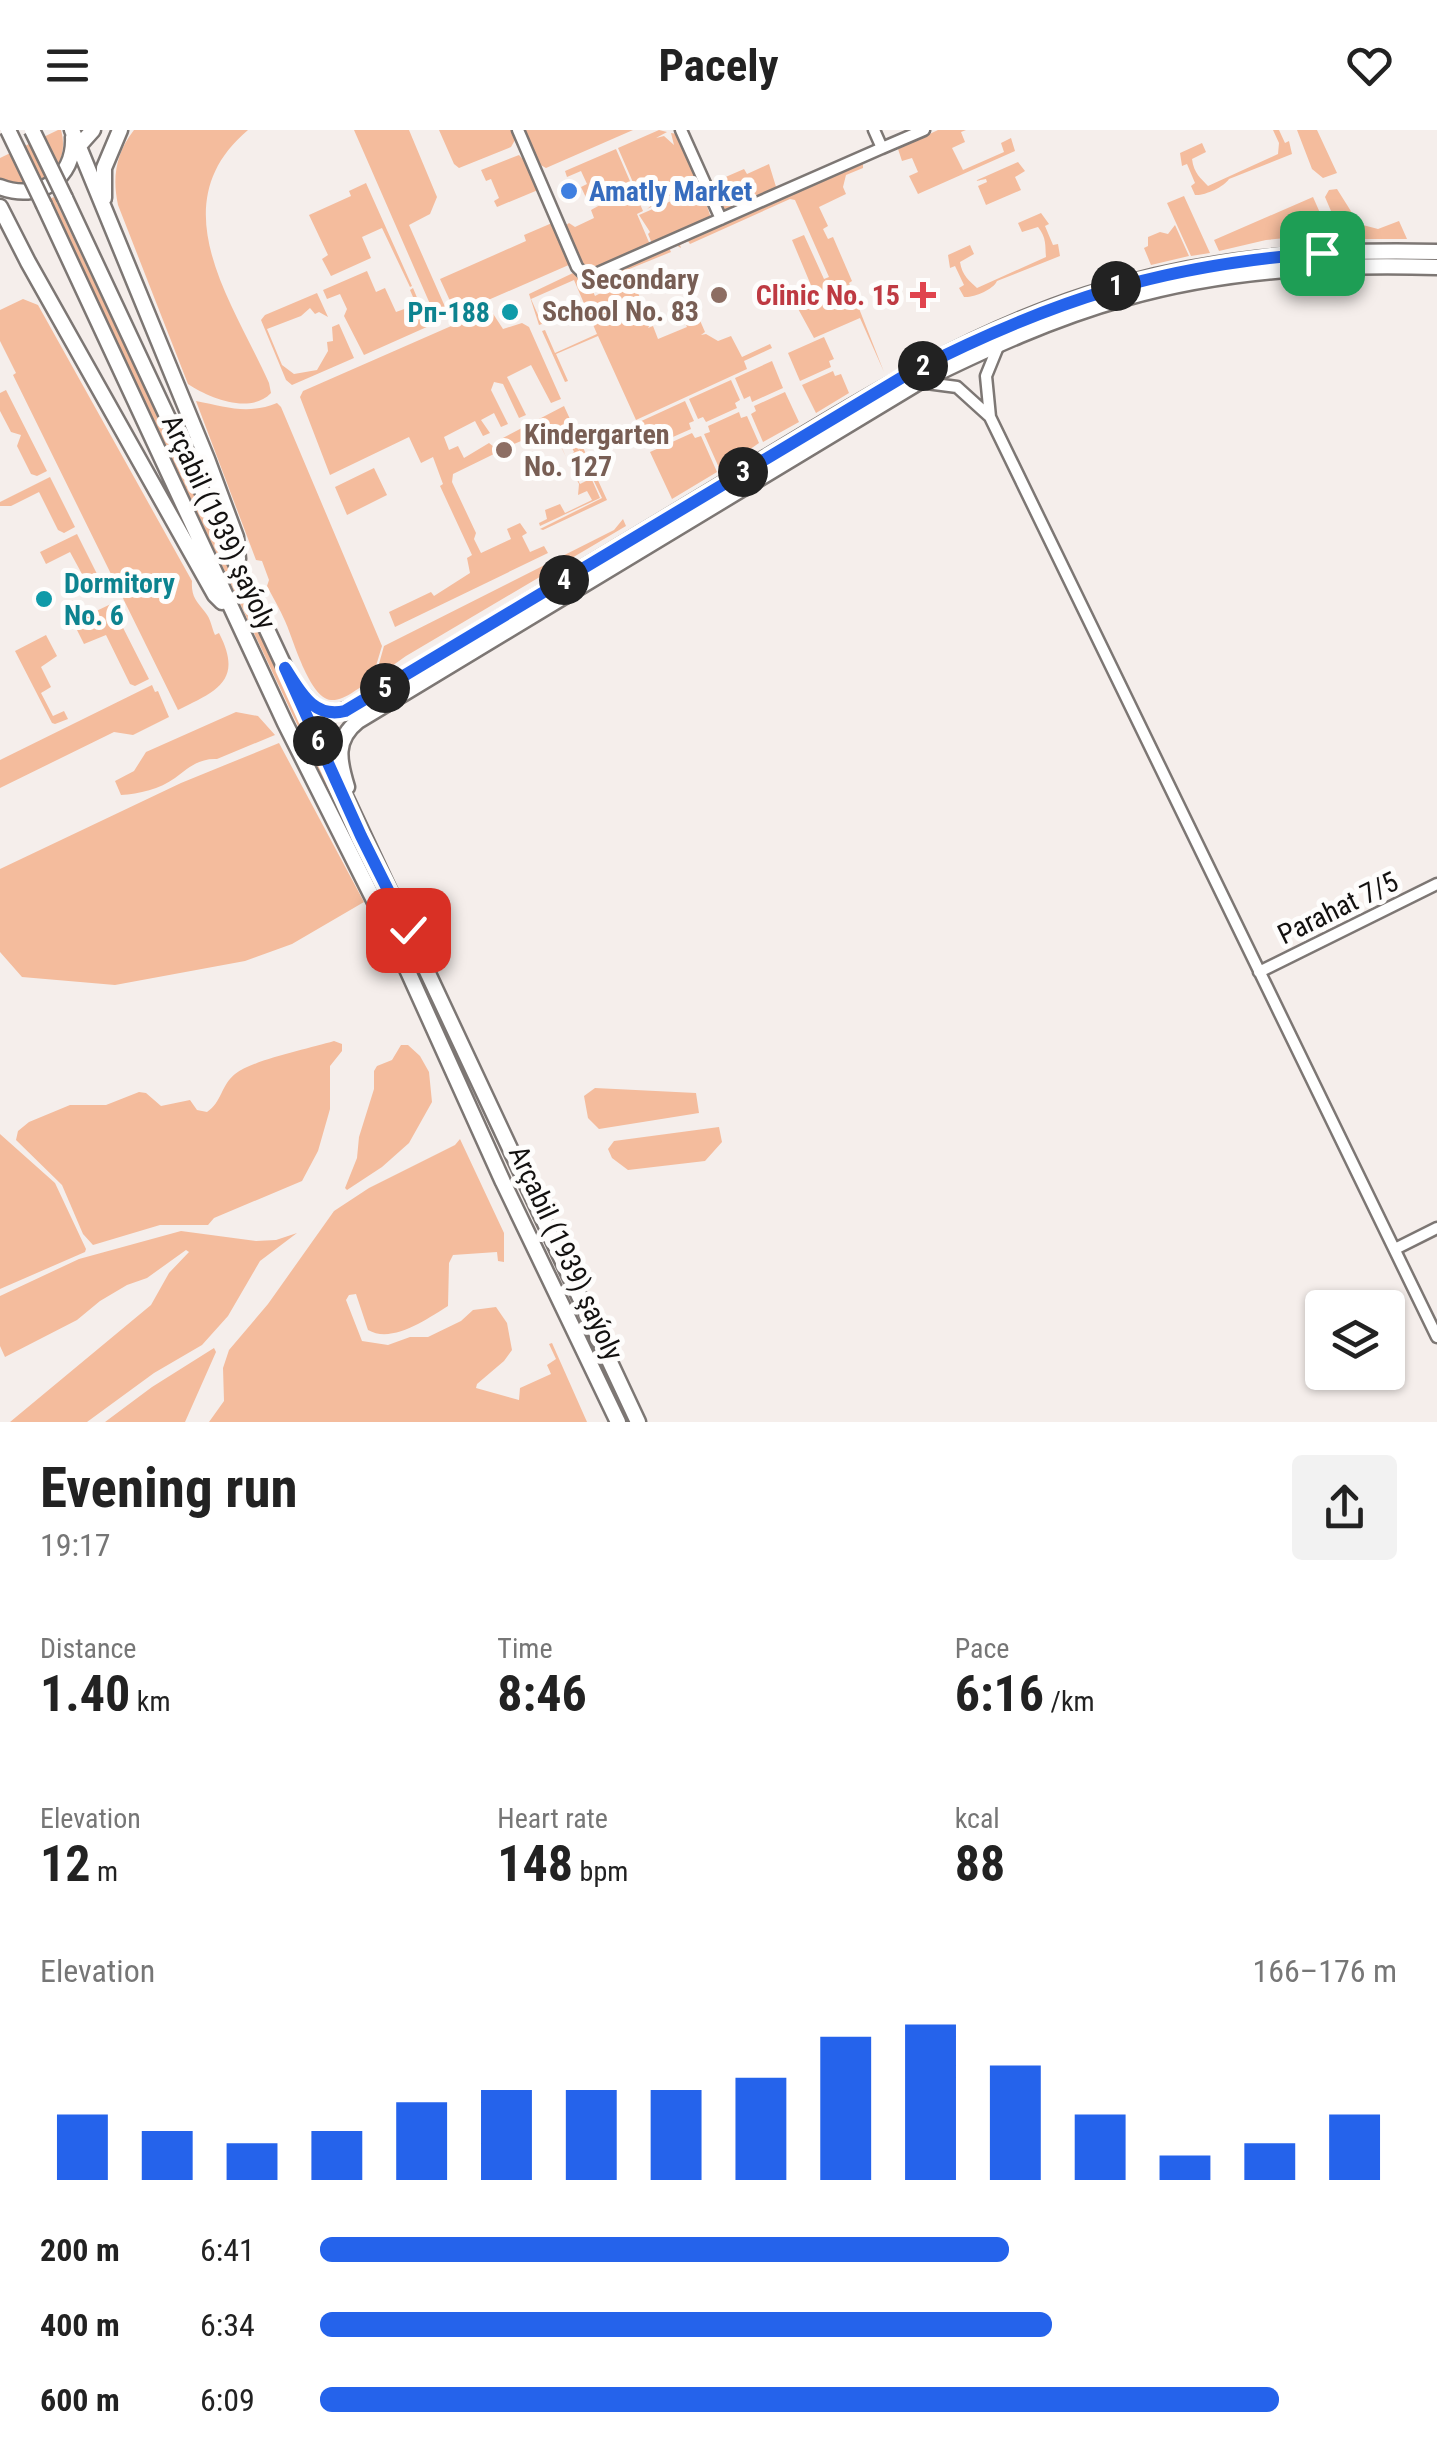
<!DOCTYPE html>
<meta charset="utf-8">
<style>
:root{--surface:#fff;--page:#f2f2f2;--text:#222;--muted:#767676;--accent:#2563eb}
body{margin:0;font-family:"Roboto Condensed",sans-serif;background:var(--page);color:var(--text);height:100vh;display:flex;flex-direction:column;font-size:38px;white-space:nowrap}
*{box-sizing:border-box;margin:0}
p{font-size:32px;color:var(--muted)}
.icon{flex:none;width:55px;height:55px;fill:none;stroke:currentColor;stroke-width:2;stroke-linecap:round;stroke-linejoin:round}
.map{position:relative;height:1292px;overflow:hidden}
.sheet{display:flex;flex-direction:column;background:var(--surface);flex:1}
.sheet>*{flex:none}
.buttons{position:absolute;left:1305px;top:1160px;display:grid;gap:20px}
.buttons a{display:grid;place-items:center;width:100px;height:100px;border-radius:10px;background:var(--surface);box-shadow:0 2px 8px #0004;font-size:50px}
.pin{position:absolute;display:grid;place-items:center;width:85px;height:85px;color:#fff;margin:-42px;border-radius:20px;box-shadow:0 5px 15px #0006}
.km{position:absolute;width:50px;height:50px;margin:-25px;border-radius:50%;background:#222;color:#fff;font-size:28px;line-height:50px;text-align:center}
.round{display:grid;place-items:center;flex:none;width:105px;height:105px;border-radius:10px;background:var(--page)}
.head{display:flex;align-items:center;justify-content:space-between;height:170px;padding:0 40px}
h1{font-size:55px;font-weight:700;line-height:75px}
.metrics{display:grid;grid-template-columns:repeat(3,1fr);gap:15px;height:170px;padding:10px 40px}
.metrics div{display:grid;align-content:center}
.metrics b{font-size:50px;font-weight:700}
.metrics small{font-size:28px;font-weight:400}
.metrics p{font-size:28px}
.chart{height:280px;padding:20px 40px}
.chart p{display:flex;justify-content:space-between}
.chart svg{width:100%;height:180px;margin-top:10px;stroke:var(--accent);stroke-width:6}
ul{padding:0 40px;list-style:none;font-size:32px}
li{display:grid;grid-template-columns:160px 120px 1fr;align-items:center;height:75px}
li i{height:25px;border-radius:12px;background:var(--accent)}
header{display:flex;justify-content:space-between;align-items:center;height:130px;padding:0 40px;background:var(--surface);font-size:45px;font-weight:700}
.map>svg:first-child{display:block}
</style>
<header><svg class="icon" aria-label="menu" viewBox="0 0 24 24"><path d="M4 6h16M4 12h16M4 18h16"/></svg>Pacely<svg class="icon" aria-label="heart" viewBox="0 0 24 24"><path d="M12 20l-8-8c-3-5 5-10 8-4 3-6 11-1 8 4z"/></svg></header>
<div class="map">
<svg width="1437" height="1292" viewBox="0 0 1437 1292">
<rect width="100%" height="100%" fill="#f5eeeb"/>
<!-- green -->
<path fill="#f4bc9d" d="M58 0H61C72 40 36 67 0 48V28Z
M134 0H248C159 75 233 172 269 253L271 263C250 285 209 268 188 254L118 75C112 47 116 23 134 0Z
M354 0H409L437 67 430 84 409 95 450 188 437 190Z
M439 0H512L515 10 511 17 459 38 454 34Z
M523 0H633L546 38 537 33Z
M659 0 667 2 656 8 664 6 674 15 671 3 677 4 700 55 661 69V72L647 79 651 76 649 71 642 73 618 18Z
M938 0H966L961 2 965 12 952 18 963 40 1004 22 1001 13 1011 8 1015 21 918 64 909 46 918 42 912 28 902 31 898 19Z
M1273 0H1279L1285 13 1289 11 1292 24 1229 49C1224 57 1204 66 1195 65L1191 56 1195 53 1187 34 1182 36 1180 23 1202 13 1206 22 1192 29C1194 44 1201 48 1208 56L1278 24 1279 13Z
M1297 0H1317L1337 43 1323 48 1312 39Z
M616 19 643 81 637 84 651 117 589 143 582 137 565 96 569 93 575 97 594 88 591 80 600 75 597 71 589 74 581 57 587 54 581 41 567 47 565 41Z
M519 25 528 35 538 60 497 77 494 71 499 68 491 49 486 51 481 40Z
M1018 32 1025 41 1015 47 1021 60 986 75 978 56 987 52 986 49 975 51Z
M769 34 777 60 731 80 722 79 712 58 714 52 744 39 747 44Z
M863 34V38L846 45 843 57 846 64 819 77 828 96 823 99 828 109 833 107 852 151 849 153 884 242 860 188 814 208 796 175 811 167 813 160 792 110 804 105 824 149 829 147 795 70 790 69 690 114 688 111 680 115 681 118 676 115Z
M366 53 412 156 410 157 382 98 362 107 371 128 331 146 322 129 328 125 309 85 351 66 349 61Z
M701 58 711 88 653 116 648 104 650 102 639 85Z
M1337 59 1359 94 1378 99 1399 91 1407 109H1343L1325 67 1329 60Z
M1184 66 1210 123 1191 126 1167 73Z
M54 67 380 757 375 759 49 69Z
M1313 67 1332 110 1297 107 1266 110 1219 121 1214 110Z
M1041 83 1049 94 1045 96 1053 115 1058 114 1060 126 997 151C993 160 973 168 964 167L959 158 964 155 955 136 950 138 948 125 970 115 974 124 960 132C962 146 970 151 977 158L1046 127C1045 117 1047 108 1038 97L1022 102 1018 93Z
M552 93 571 134 456 184 440 149 526 111 524 105Z
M1175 95 1189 126 1151 135 1144 118 1148 116V107L1160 102 1168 104Z
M669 118 671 122 590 155 595 166 631 147 651 193 648 198 653 196 658 209 687 197 682 185 695 179 705 202 701 205 706 204 718 211 731 206 742 227 770 214 772 218 744 231 747 239 636 290 598 206 556 224 568 251 565 252 542 201 545 200 555 223 597 204 574 150 531 169 542 194 539 195 529 164 573 143 584 150H597Z
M367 141 376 162 385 158 396 182 407 178 405 171 413 167 410 160 413 158 429 196 364 225 344 186 347 179 340 164 327 169 323 160Z
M317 163 328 187 319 182 315 184 310 178 301 186 267 199 282 235 294 244 317 240 328 221 327 212 333 211 332 197 339 194 354 228 292 255 286 250 261 190 265 185Z
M23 169 38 175 192 451C191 466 196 471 205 482 211 489 211 496 215 505L219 503C244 551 216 561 178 580L13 245 16 243 0 211V180Z
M490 179 503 199 522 193 529 197 561 269 551 273 531 235 507 247 526 285 519 288 503 254 494 252 491 260 508 294 501 297 494 283 481 290 490 303 483 306 475 291 444 307 449 320 458 316 464 328 489 313 494 317V324L453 344 452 352 476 403 474 409 481 423 511 409 507 399 520 393 527 403 522 406 530 422 544 416 548 423 395 497 389 482 431 462 434 466 470 443 467 428 472 425 440 356 443 354 433 327 421 333 409 307 330 345 300 267 303 261Z
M824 207 834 229 829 231 831 237 800 251 788 223Z
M772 231 783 258 752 272 750 266 744 269 735 248Z
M833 241 835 246 841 244 849 263 816 283 802 255Z
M731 250 740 270 735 273 737 278 706 292 703 287 698 289 689 269Z
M6 260 47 341 37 346 31 344 17 316 21 305 11 302 0 281V263Z
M785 262 799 292 763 312 751 284 756 281 754 276Z
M196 271C227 277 247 285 277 273L281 277 382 516 372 549C361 556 345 571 331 570 309 568 293 508 285 491 280 479 273 468 267 456L269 450 262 431 256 430Z
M685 271 694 291 689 293 691 299 648 318 637 293Z
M564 276 607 370 543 400 540 399 602 368 574 309 600 368 540 396 539 393 547 389 545 380 560 374 565 383 592 370 587 361 578 365 579 354 567 330 580 354 588 350 576 326 572 324 574 322 563 298 555 302 566 327 555 304 548 300 509 316 501 309Z
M739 282 741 288 747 286 759 313 720 340 704 304 710 302 708 296Z
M692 303 695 308 701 306 717 342 672 369 650 322Z
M374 338 387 365 347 385 335 357Z
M50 347 75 397 64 403 58 400 39 362 11 376H0V372Z
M623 389 626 396 406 526 375 548 384 516 614 400Z
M77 404 104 458 94 466 70 422 46 434 40 422Z
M111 474 149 549 135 556 130 554 106 505 84 514 73 492Z
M46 505 57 526 41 537 51 557 41 563 53 586 64 581 68 589 55 594 52 593 15 521Z
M152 555 155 562 158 561 169 587 133 605 114 602 0 658V630Z
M236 582 258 586 275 605 217 629C199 628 188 638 175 648 160 659 139 664 121 665L115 651 134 641 146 622Z
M279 613 364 772 292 814 245 831 115 855 22 847 0 822V739L181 653Z
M334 911 342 914V921L330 936V979L318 1021 302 1051 214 1088 208 1095H160L93 1115 83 1104 62 1055 16 1010 18 1001 29 992 70 975H106L139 962 146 963 161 976 190 970 197 980 207 982C222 972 221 955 235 944 255 929 308 919 334 911Z
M401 915H408L420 926 429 942 432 972 409 1013 382 1037 347 1060 345 1058 357 1028 359 1007 374 959V941L377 936 392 930Z
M595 958 696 963 699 983 599 999 588 988 584 966Z
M719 997 722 1012 705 1031 628 1040 612 1028 608 1019 614 1011Z
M0 1004 55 1053 86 1119 85 1122 0 1159Z
M460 1009 504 1103V1132L498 1131 497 1122 453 1125 449 1133 448 1176C427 1189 392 1214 368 1200L356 1164 349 1165 346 1170 362 1211 388 1215 410 1207H428L461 1191 473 1180 496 1177 507 1193 512 1220 504 1231 477 1254 476 1258 519 1270 520 1258 551 1244 547 1235 556 1229 549 1214 552 1213 587 1292H209L224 1271 223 1238 229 1220 268 1174 334 1081 369 1058 455 1015Z
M181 1101 256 1111 276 1110 297 1103 260 1131 228 1186 202 1215 154 1243 87 1292H10L151 1175 169 1143 189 1122 186 1120 147 1148 127 1155 100 1171 77 1190 5 1227 0 1216V1166L79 1129Z
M214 1218 216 1222 185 1292H105L152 1257Z"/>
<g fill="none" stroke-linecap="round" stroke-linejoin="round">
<defs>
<path id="minor" d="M518 0 577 137 584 144 591 146 882 18
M681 0 721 89
M874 0 882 18 924 0
M999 214 986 246 990 287 1437 1207
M919 252 957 257 989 286
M1259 842 1437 754
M1395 1119 1437 1098"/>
<path id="major" d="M72 0 207 329 236 407 238 429
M76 19 93 0
M0 57C38 72 75 49 73 7
M65 68 638 1292
M104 68V38L120 0
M44 75 285 593 392 806 503 1052 618 1292
M0 77 28 132 215 465 222 472
M301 562C315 581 329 588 351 578 476 503 601 428 726 352 842 282 957 207 1087 165 1200 128 1318 119 1437 122
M347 657C339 631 334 610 358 591L919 252C986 219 1053 188 1125 168 1227 139 1332 134 1437 137"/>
</defs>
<!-- minor casing -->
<use href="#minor" stroke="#7d7774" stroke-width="15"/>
<!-- major casing -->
<use href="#major" stroke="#7d7774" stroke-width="19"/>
<!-- minor -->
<use href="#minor" stroke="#fff" stroke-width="10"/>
<!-- major -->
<use href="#major" stroke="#fff" stroke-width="14"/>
<defs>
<path id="major-bridge" d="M8 0 44 75
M32 0 65 68"/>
</defs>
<!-- major-bridge casing -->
<use href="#major-bridge" stroke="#7d7774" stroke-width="19" stroke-linecap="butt"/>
<!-- major-bridge -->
<use href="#major-bridge" stroke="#fff" stroke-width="14"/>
</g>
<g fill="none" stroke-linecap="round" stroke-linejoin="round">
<defs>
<path id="route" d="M408 800 361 706 285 538C300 561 313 589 345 581L911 242C1054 169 1162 135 1322 123"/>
</defs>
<!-- route casing -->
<use href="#route" stroke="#fff" stroke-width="20"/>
<!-- route -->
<use href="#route" stroke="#2563eb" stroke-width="12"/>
</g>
<!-- markers -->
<circle fill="#3f7fe0" stroke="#fefdfc" stroke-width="4" cx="569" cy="61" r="10"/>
<g fill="#8d6e63" stroke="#fefdfc" stroke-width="4">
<circle cx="719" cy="165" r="10"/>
<circle cx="504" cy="320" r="10"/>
</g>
<path fill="#e0444e" stroke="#fefdfc" stroke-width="4" d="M918 150h10v10h10v10h-10v10h-10v-10h-10v-10h10z"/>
<g fill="#0f9aa8" stroke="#fefdfc" stroke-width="4">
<circle cx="510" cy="182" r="10"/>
<circle cx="44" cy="469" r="10"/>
</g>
<g text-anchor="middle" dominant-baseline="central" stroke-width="10" stroke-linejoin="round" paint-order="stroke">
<!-- shop labels -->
<g font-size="28" font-weight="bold" fill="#366cbe" stroke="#fefdfc" text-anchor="start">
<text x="589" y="61">Amatly Market</text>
</g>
<!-- education labels -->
<g font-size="28" font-weight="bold" fill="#785e54" stroke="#fefdfc" text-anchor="end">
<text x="699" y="149">Secondary<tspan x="699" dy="32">School No. 83</tspan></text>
<text x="524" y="304" text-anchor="start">Kindergarten<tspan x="524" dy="32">No. 127</tspan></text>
</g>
<!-- health labels -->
<g font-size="28" font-weight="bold" fill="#be3a42" stroke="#fefdfc" text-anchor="end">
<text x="900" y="165">Clinic No. 15</text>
</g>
<!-- culture labels -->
<g font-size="28" font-weight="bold" fill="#0d838f" stroke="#fefdfc" text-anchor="end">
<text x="490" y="182">Рп-188</text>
<text x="64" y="453" text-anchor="start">Dormitory<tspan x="64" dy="32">No. 6</tspan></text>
</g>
<!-- street labels -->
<g font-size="28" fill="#131110" stroke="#fefdfc">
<text transform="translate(219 392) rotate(65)">Arçabil (1939) şaýoly</text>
<text transform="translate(1338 778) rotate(-26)">Parahat 7/5</text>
<text transform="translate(566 1123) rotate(65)">Arçabil (1939) şaýoly</text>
</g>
</g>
</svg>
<div class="buttons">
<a><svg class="icon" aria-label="layers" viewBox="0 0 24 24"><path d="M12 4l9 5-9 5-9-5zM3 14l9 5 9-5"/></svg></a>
</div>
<div class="pin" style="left:1322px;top:123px;background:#1e9e55"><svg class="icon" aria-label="arrive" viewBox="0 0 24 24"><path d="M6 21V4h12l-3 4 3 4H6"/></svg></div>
<div class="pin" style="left:408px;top:800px;background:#d93025"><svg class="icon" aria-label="check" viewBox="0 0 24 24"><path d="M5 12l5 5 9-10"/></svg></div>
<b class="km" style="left:1116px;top:156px">1</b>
<b class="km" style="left:923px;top:236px">2</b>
<b class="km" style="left:743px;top:342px">3</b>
<b class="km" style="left:564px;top:450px">4</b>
<b class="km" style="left:385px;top:558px">5</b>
<b class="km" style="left:318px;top:611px">6</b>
</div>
<section class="sheet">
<div class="head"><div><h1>Evening run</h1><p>19:17</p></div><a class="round"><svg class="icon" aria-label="share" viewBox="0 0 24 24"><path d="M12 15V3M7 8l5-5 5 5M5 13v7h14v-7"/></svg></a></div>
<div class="metrics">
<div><p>Distance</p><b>1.40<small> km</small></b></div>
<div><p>Time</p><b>8:46</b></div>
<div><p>Pace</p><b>6:16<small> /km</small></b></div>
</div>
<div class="metrics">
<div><p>Elevation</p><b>12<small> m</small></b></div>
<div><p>Heart rate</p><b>148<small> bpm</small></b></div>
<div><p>kcal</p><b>88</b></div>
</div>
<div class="chart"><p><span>Elevation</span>166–176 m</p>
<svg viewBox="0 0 160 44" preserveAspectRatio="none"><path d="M5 44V28M15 44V32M25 44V35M35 44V32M45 44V25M55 44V22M65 44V22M75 44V22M85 44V19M95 44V9M105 44V6M115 44V16M125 44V28M135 44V38M145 44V35M155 44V28"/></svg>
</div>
<ul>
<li><b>200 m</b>6:41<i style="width:64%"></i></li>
<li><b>400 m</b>6:34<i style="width:68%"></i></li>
<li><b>600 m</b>6:09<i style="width:89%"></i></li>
</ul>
</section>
